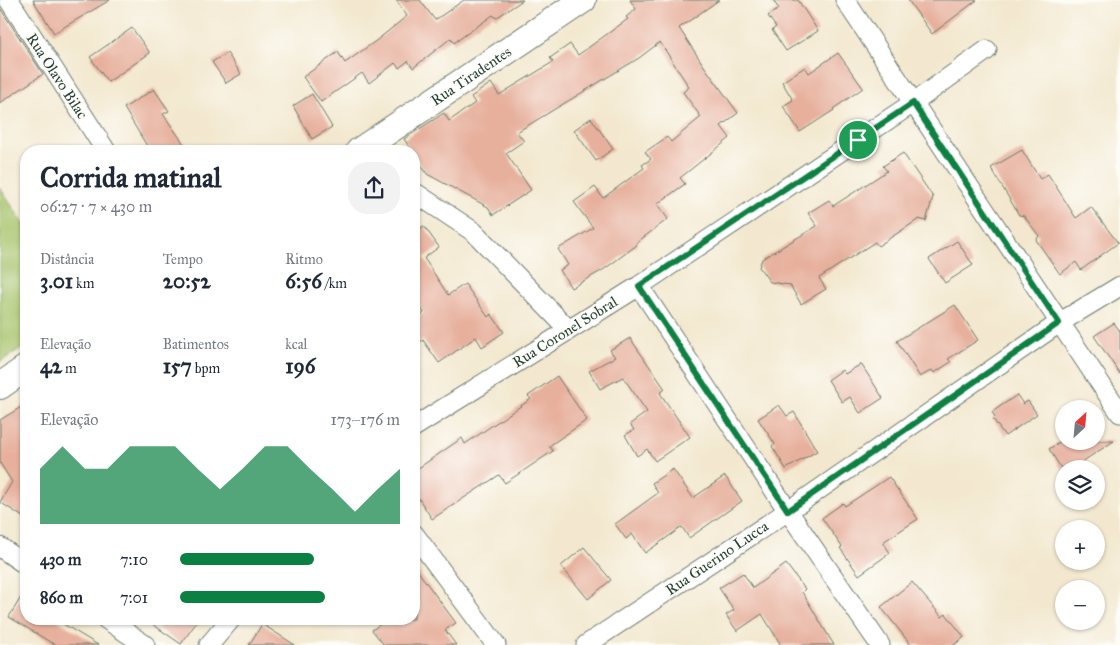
<!DOCTYPE html>
<html lang="pt">
<meta charset="utf-8">
<style>
:root{--surface:#fff;--page:#f2f2f3;--text:#1f2937;--muted:#747a83;--accent:#0b8043}
body{margin:0;font-family:"IM FELL Great Primer",serif;background:var(--page);color:var(--text);height:100vh;display:flex;flex-direction:column;font-size:19px;white-space:nowrap}
*{box-sizing:border-box;margin:0}
p{font-size:16px;color:var(--muted)}
.icon{flex:none;width:28px;height:28px;fill:none;stroke:currentColor;stroke-width:2;stroke-linecap:round;stroke-linejoin:round}
.map{position:relative;flex:1;overflow:hidden}
.side{position:absolute;left:20px;top:145px;width:400px;height:480px;display:flex;flex-direction:column;background:var(--surface);border-radius:20px;box-shadow:0 1px 4px #0004}
.side>*{flex:none}
.needle{width:32px;rotate:26deg}
.buttons{position:absolute;left:1055px;top:400px;display:grid;gap:10px}
.buttons a{display:grid;place-items:center;width:50px;height:50px;border-radius:50%;background:var(--surface);box-shadow:0 1px 4px #0004;font-size:25px}
.pin{position:absolute;display:grid;place-items:center;width:42px;height:42px;color:#fff;margin:-21px;border:2px solid #fff;border-radius:50%;box-shadow:0 1px 5px #0007}
.round{display:grid;place-items:center;flex:none;width:52px;height:52px;border-radius:20px;background:var(--page)}
.overview{display:flex;align-items:center;justify-content:space-between;height:85px;padding:0 20px}
h1{font-size:28px;font-weight:800;line-height:38px}
.figures{display:grid;grid-template-columns:repeat(3,1fr);gap:8px;height:85px;padding:5px 20px}
.figures div{display:grid;align-content:center}
.figures b{font-size:21px;font-weight:800}
.figures small{font-size:14px;font-weight:400}
.figures p{font-size:14px}
.chart{height:140px;padding:10px 20px}
.chart p{display:flex;justify-content:space-between}
.chart svg{width:100%;height:90px;margin-top:5px;fill:var(--accent);opacity:.7}
ul{padding:0 20px;list-style:none;font-size:16px}
li{display:grid;grid-template-columns:80px 60px 1fr;align-items:center;height:38px}
li i{height:12px;border-radius:6px;background:var(--accent)}
.map>svg:first-child{display:block}
</style>
<div class="map">
<svg width="1120" height="645" viewBox="0 0 1120 645">
<rect width="100%" height="100%" fill="#fdfcf7"/>
<filter id="ink" filterUnits="userSpaceOnUse"><feTurbulence type="fractalNoise" baseFrequency=".02" numOctaves="2"/><feDisplacementMap in="SourceGraphic" scale="10" xChannelSelector="R" yChannelSelector="G"/><feConvolveMatrix kernelMatrix="1 2 1 2 8 2 1 2 1" color-interpolation-filters="sRGB"/></filter>
<filter id="wash" filterUnits="userSpaceOnUse"><feTurbulence type="fractalNoise" baseFrequency=".0096" numOctaves="4" result="noise"/><feDisplacementMap in="SourceGraphic" scale="20" xChannelSelector="R" yChannelSelector="G"/><feGaussianBlur stdDeviation="1.12" result="paint"/><feColorMatrix in="noise" values="0 0 0 0 0 0 0 0 0 0 0 0 0 0 0 0 0 1.4 0 .05"/><feComposite in="paint" operator="in"/></filter>
<g filter="url(#wash)">
<rect width="100%" height="100%" fill="#f3e8cf"/>
<!-- green -->
<path fill="#a5c269" stroke="#62804e" d="M0 188 26 227V345L0 362Z"/>
<g id="blocks">
<!-- building -->
<path fill="#e7b09d" d="M33 0H110L54 33Z
M396 0H420L435 20 464 0H523L496 18 493 15 454 43 451 38 413 68 408 61 399 68 395 63 369 83 362 73 321 102 303 77 338 52 345 63 377 40 407 16Z
M630 0H719L679 28 704 66 738 113 721 126 730 138 680 178 685 184 657 204 668 219 636 243 637 245 603 270 571 288 560 270 568 265 558 249 593 228 574 202 595 187 603 198 644 168 642 165 651 159 645 152 667 137 671 142 701 117 683 92 689 87 660 42 639 58 517 132 524 141 506 153 531 190 493 215 488 207 427 174 414 154V151H412L404 139 444 113 449 121 475 103 471 97 491 83 499 95 553 62 550 58 570 44 578 55 628 19 626 17 636 9Z
M773 0H798L818 31 786 51 772 30 776 27 768 16 779 9Z
M908 0H977L932 34Z
M0 8 43 74 0 103Z
M132 28 150 53 108 82 90 57Z
M227 53 241 74 226 83 212 62Z
M838 53 863 88 833 109 834 110 800 132 783 106 793 100 782 82 805 67 809 73Z
M154 89 169 111 163 114 184 144 173 151H150L124 108Z
M312 94 332 127 312 139 293 106Z
M591 118 613 149 596 161 574 130Z
M1022 150 1040 179 1048 174 1076 218 1091 207 1118 243 1081 270 1076 262 1060 274 1036 240 1039 236 1024 216 1019 215 991 168Z
M903 153 933 197 926 221 919 219 878 246 875 242 819 278 826 289 801 304 790 285 770 282 759 267 762 259 817 226 808 213 829 200 833 206 887 171 883 166Z
M424 226 439 247 424 258 448 295 465 284 488 317 491 314 504 332 482 347 476 337 439 363 423 340 414 346V320L424 313 414 297V232Z
M957 241 973 265 945 283 929 259Z
M955 305 978 340 948 359 951 362 934 373 932 370 920 377 897 341Z
M1114 323 1120 331V374L1094 336Z
M630 338 665 389 660 393 690 437 655 461 647 449 637 456 625 435 634 430 630 424 647 412 623 377 600 389 589 371 615 357 610 350Z
M861 364 883 398 860 413 850 397 842 402 828 380 842 370 845 374Z
M557 376 587 420 549 446 553 451 505 483 499 475 432 519 414 491V471L462 438 465 444 531 399 528 396Z
M1017 395 1023 404 1028 401 1037 414 1005 436 993 419 995 417 992 412Z
M26 404V519L0 502 12 482 0 463V420Z
M779 405 787 416 794 412 817 451 786 469 772 446 775 444 758 419Z
M1061 441H1114L1071 469H1064V473L1049 449Z
M673 469 693 498 725 476 742 501 689 538 682 527 645 553 632 534 626 539 615 524 658 493 652 483Z
M889 477 918 519 883 542 890 553 859 575 840 548 842 547 822 518 843 503 845 506Z
M584 547 611 580 588 599 561 566Z
M786 564 805 589 802 592 834 645H781L762 614 737 631 726 615 734 610 719 588 743 573 753 588Z
M414 566 456 623 445 630 456 645H384L372 630 388 619H414Z
M912 582 942 617 946 614 964 637 954 645H911L881 607Z
M26 589V619H55L98 645H55L9 617Z
M145 619H199L181 644Z
M262 624 295 645H249Z"/>
</g>
</g>
<g filter="url(#ink)">
<use href="#blocks" fill-opacity="0" stroke="#69796a" stroke-width="1"/>
<g fill="none" stroke-linecap="round" stroke-linejoin="round">
<defs>
<path id="street" d="M9 0 106 151
M845 0 1120 413
M414 192 474 232 569 330
M639 286 788 511 880 645
M414 427 639 286 913 103 987 50
M414 534 496 645
M0 547 26 565
M106 619 145 645
M209 645 231 619
M586 645 788 511 1059 323 1120 286"/>
<path id="secondary" d="M359 151 583 0
M0 386 26 368"/>
</defs>
<!-- street casing -->
<use href="#street" stroke="#69796a" stroke-width="21"/>
<!-- secondary casing -->
<use href="#secondary" stroke="#69796a" stroke-width="28"/>
<!-- street -->
<use href="#street" stroke="#fff" stroke-width="19"/>
<!-- secondary -->
<use href="#secondary" stroke="#fff" stroke-width="26"/>
</g>
</g>
<g fill="none" stroke-linecap="round" stroke-linejoin="round" filter="url(#ink)">
<defs>
<path id="route" d="M913 103 1059 323 788 511 639 286Z"/>
</defs>
<!-- route casing -->
<use href="#route" stroke="#fff" stroke-width="10"/>
<!-- route -->
<use href="#route" stroke="#0b8043" stroke-width="6"/>
</g>
<g text-anchor="middle" dominant-baseline="central" stroke-width="4" stroke-linejoin="round" paint-order="stroke">
<!-- street labels -->
<g font-size="15" fill="#1f3d34" stroke="#fdfcf7">
<text transform="translate(57 76) rotate(57)">Rua Olavo Bilac</text>
<text transform="translate(471 76) rotate(-34)">Rua Tiradentes</text>
<text transform="translate(565 332) rotate(-32)">Rua Coronel Sobral</text>
<text transform="translate(717 558) rotate(-34)">Rua Guerino Lucca</text>
</g>
</g>
</svg>
<div class="buttons">
<a><svg class="needle" viewBox="-14 -14 28 28"><path d="M0-13l5 13h-10z" fill="#e53935"/><path d="M0 13l5-13h-10z" fill="#747a83"/></svg></a>
<a><svg class="icon" aria-label="layers" viewBox="0 0 24 24"><path d="M12 4l9 5-9 5-9-5zM3 14l9 5 9-5"/></svg></a>
<a>+</a>
<a>−</a>
</div>
<div class="pin" style="left:858px;top:140px;background:#1e9e55"><svg class="icon" aria-label="arrive" viewBox="0 0 24 24"><path d="M6 21V4h12l-3 4 3 4H6"/></svg></div>
<section class="side">
<div class="overview"><div><h1>Corrida matinal</h1><p>06:27 · 7 × 430 m</p></div><a class="round"><svg class="icon" aria-label="share" viewBox="0 0 24 24"><path d="M12 15V3M7 8l5-5 5 5M5 13v7h14v-7"/></svg></a></div>
<div class="figures">
<div><p>Distância</p><b>3.01<small> km</small></b></div>
<div><p>Tempo</p><b>20:52</b></div>
<div><p>Ritmo</p><b>6:56<small> /km</small></b></div>
</div>
<div class="figures">
<div><p>Elevação</p><b>42<small> m</small></b></div>
<div><p>Batimentos</p><b>157<small> bpm</small></b></div>
<div><p>kcal</p><b>196</b></div>
</div>
<div class="chart"><p><span>Elevação</span>173–176 m</p>
<svg viewBox="0 0 160 44" preserveAspectRatio="none"><path d="M0 44V17L10 6L20 17L30 17L40 6L50 6L60 6L70 17L80 27L90 17L100 6L110 6L120 17L130 27L140 38L150 27L160 17V44z"/></svg>
</div>
<ul>
<li><b>430 m</b>7:10<i style="width:61%"></i></li>
<li><b>860 m</b>7:01<i style="width:66%"></i></li>
</ul>
</section>
</div>
